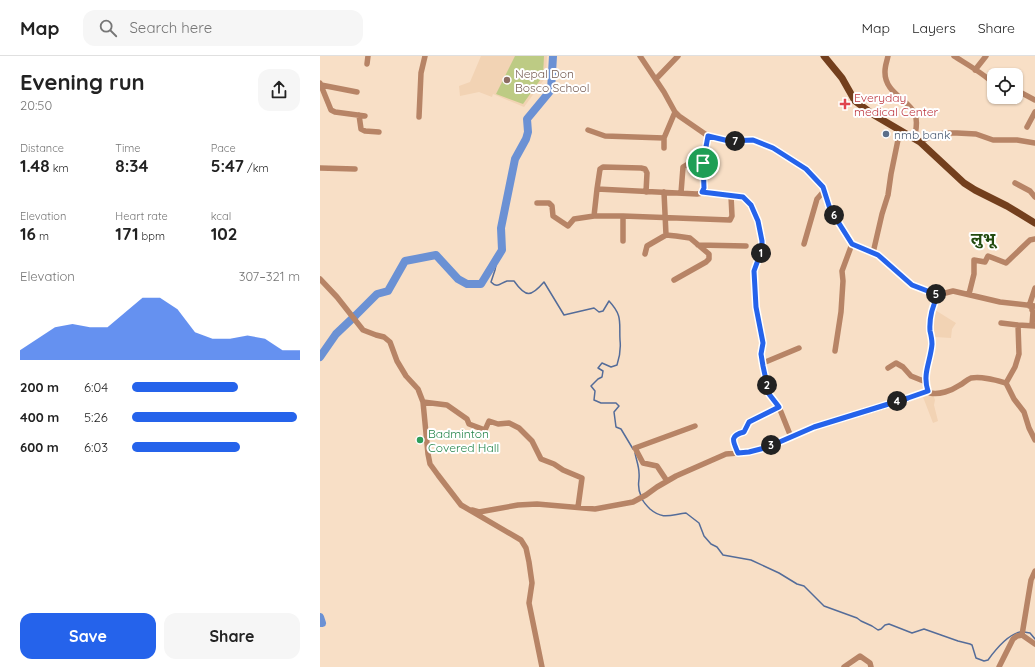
<!DOCTYPE html>
<meta charset="utf-8">
<style>
:root{--surface:#fff;--page:#f6f6f6;--text:#222;--muted:#767676;--line:#e0e0e0;--accent:#2563eb}
body{margin:0;font-family:Quicksand,"Noto Sans Devanagari",sans-serif;background:var(--page);color:var(--text);height:100vh;display:flex;flex-direction:column;font-size:15px;white-space:nowrap}
*{box-sizing:border-box;margin:0}
p{font-size:13px;color:var(--muted)}
.icon{flex:none;width:22px;height:22px;fill:none;stroke:currentColor;stroke-width:2;stroke-linecap:round;stroke-linejoin:round}
.map{position:relative;flex:1;overflow:hidden}
.panel{display:flex;flex-direction:column;background:var(--surface);width:320px}
.panel>*{flex:none}
.controls{position:absolute;left:667px;top:12px;display:grid;gap:8px}
.controls a{display:grid;place-items:center;width:36px;height:36px;border-radius:8px;background:var(--surface);box-shadow:0 1px 3px #0004;font-size:20px}
.pin{position:absolute;display:grid;place-items:center;width:34px;height:34px;color:#fff;margin:-17px;border:2px solid #fff;border-radius:50%;box-shadow:0 1px 4px #0007}
.km{position:absolute;width:20px;height:20px;margin:-10px;border-radius:50%;background:#222;color:#fff;font-size:11px;line-height:20px;text-align:center}
.round{display:grid;place-items:center;flex:none;width:42px;height:42px;border-radius:12px;background:var(--page)}
.summary{display:flex;align-items:center;justify-content:space-between;height:68px;padding:0 20px}
h1{font-size:22px;font-weight:700;line-height:30px}
.stats{display:grid;grid-template-columns:repeat(3,1fr);gap:6px;height:68px;padding:4px 20px}
.stats div{display:grid;align-content:center}
.stats b{font-size:17px;font-weight:700}
.stats small{font-size:11px;font-weight:400}
.stats p{font-size:11px}
.chart{height:112px;padding:8px 20px}
.chart p{display:flex;justify-content:space-between}
.chart svg{width:100%;height:72px;margin-top:4px;fill:var(--accent);opacity:.7}
.action{display:flex;gap:8px;margin-top:auto;padding:8px 20px}
.action a{flex:1;height:46px;border-radius:12px;background:var(--accent);color:#fff;font-size:16px;font-weight:700;line-height:46px;text-align:center}
.action a+a{background:var(--page);color:var(--text)}
ul{padding:0 20px;list-style:none;font-size:13px}
li{display:grid;grid-template-columns:64px 48px 1fr;align-items:center;height:30px}
li i{height:10px;border-radius:5px;background:var(--accent)}
header{display:flex;align-items:center;gap:24px;box-sizing:border-box;height:56px;padding:0 20px;background:var(--surface);border-bottom:1px solid var(--line)}
header strong{font-size:19px}
nav{display:flex;gap:22px;margin-inline-start:auto;font-size:14px}
.search{width:280px;height:36px;background:var(--page);display:flex;align-items:center;gap:10px;box-sizing:border-box;padding:0 14px;border-radius:12px;color:var(--muted);font-size:15px}
main{display:flex;flex:1;min-height:0}
.map>svg:first-child{display:block}
</style>
<header>
<strong>Map</strong>
<div class="search"><svg class="icon" aria-label="search" viewBox="0 0 24 24"><circle cx="10" cy="10" r="6"/><path d="M15 15l6 6"/></svg>Search here</div>
<nav><a>Map</a><a>Layers</a><a>Share</a></nav>
</header>
<main>
<section class="panel">
<div class="summary"><div><h1>Evening run</h1><p>20:50</p></div><a class="round"><svg class="icon" aria-label="share" viewBox="0 0 24 24"><path d="M12 15V3M7 8l5-5 5 5M5 13v7h14v-7"/></svg></a></div>
<div class="stats">
<div><p>Distance</p><b>1.48<small> km</small></b></div>
<div><p>Time</p><b>8:34</b></div>
<div><p>Pace</p><b>5:47<small> /km</small></b></div>
</div>
<div class="stats">
<div><p>Elevation</p><b>16<small> m</small></b></div>
<div><p>Heart rate</p><b>171<small> bpm</small></b></div>
<div><p>kcal</p><b>102</b></div>
</div>
<div class="chart"><p><span>Elevation</span>307–321 m</p>
<svg viewBox="0 0 160 44" preserveAspectRatio="none"><path d="M0 44V38L10 31L20 24L30 22L40 24L50 24L60 15L70 6L80 6L90 13L100 27L110 31L120 31L130 29L140 31L150 38L160 38V44z"/></svg>
</div>
<ul>
<li><b>200 m</b>6:04<i style="width:63%"></i></li>
<li><b>400 m</b>5:26<i style="width:98%"></i></li>
<li><b>600 m</b>6:03<i style="width:64%"></i></li>
</ul>
<div class="action"><a>Save</a><a>Share</a></div>
</section>
<div class="map">
<svg width="715" height="611" viewBox="0 0 715 611">
<rect width="100%" height="100%" fill="#f8dfc6"/>
<!-- built -->
<path fill="#f2d3b4" d="M161 0H227L226 21 204 51 173 38 172 41 159 36 140 40 139 30 150 26Z
M615 254 636 267 632 273 631 282 615 281 612 273 613 258Z
M613 338 615 344 614 349 618 365 613 367 603 341Z"/>
<!-- green -->
<path fill="#bdcb84" d="M195 0H224L223 20 203 48 176 38Z"/>
<g fill="none" stroke-linecap="round" stroke-linejoin="round">
<!-- stream -->
<path stroke="#546c99" stroke-width="1.5" d="M177 204 175 214 171 226C178 233 180 227 187 225 188 225 193 225 194 225 206 242 211 241 224 226L244 259 274 252 279 256 283 255 289 245C303 260 299 266 300 284 301 293 300 300 297 309L291 311 282 307 278 312 283 315 282 321 278 323 271 330 275 335 274 344 281 347H296L299 350 294 356 296 371 301 373 313 393
M315 397C316 403 319 410 319 417 320 426 316 429 321 440
M322 443C324 447 327 450 330 453 343 464 350 459 366 457L379 467 384 480 391 488 397 491 403 499 431 504 459 517 477 528 484 530 504 550 537 562 541 565 552 570 558 574 561 573 565 569 569 568 592 577 604 573 638 585 650 588 652 589 656 602 664 605 668 604C676 593 687 579 700 576
M704 576 710 577 715 583"/>
<!-- river -->
<path stroke="#6b91d4" stroke-width="8" d="M0 301 16 278 36 259 57 238 68 235 85 205 116 199 138 223 147 228H161L182 194 181 172 195 103 206 83 208 76 207 63 231 34 233 0
M0 561 2 567H0"/>
<!-- minor -->
<path stroke="#b78466" stroke-width="5.5" d="M320 0 344 36 355 56 359 60 388 80 409 85 433 84 453 92 486 113 503 131 510 153 532 188 557 199 592 229 618 239C612 251 609 260 610 274 611 279 612 284 612 289 610 304 600 323 610 337 619 339 631 335 640 329 644 327 646 324 651 322 662 320 675 324 686 327L694 343 704 356 709 372 715 384
M568 0C567 5 565 10 565 15 564 37 588 43 595 58 598 65 596 73 595 80L600 86 611 80 625 77H637L656 78 673 84H697L715 87
M634 0C643 6 670 21 674 29
M47 8 48 0
M655 14 666 0
M336 23 358 0
M0 27 11 54 15 56 45 60
M1 29 37 36
M696 34 715 44
M39 59 41 73 45 75 59 76
M99 61 101 17 105 0
M707 71 715 56
M268 74 285 80 344 82
M344 92V82L355 56
M0 112 35 113
M695 127 710 135 715 141
M277 133 280 113 283 111 321 112 325 113 327 117 326 136
M344 136 346 179
M361 137 363 111 368 108 383 107
M382 137 423 141 431 149 438 165 443 185 442 193 435 215 436 251 443 287 441 298 443 310 449 338 459 351 471 381
M217 147H229L232 150 233 160 248 170 254 163 274 160
M303 160 410 164 412 160 411 140
M303 185V160H274L277 133 377 138 382 137 384 132 383 107 388 80
M484 188 497 143 504 135
M378 189 426 190
M553 197 562 158 568 139 571 118 580 74
M325 198 327 190 346 179 356 180 370 182 389 198V203L386 206 354 224
M0 223 17 241 43 274 56 279 64 281 70 286 77 305 86 320 98 333 103 346 108 398 110 408 118 419 141 449 201 484 206 492 209 506 212 527 209 547 222 611
M649 238 654 218V204L665 206 668 200 686 207 710 184 715 183
M618 239 633 235 680 246 715 250
M709 250 715 232
M712 250V254L713 256 712 269
M681 267 698 269 715 270
M515 295 521 256 523 225 522 215 532 188
M443 307 479 292
M568 312 576 307 583 311 591 320 606 326
M686 327 695 311 699 298 698 269
M103 346 127 349 147 363 149 368 165 374 169 365 178 368 189 367 199 372 212 385 221 403 234 408 243 414 262 422 258 451
M418 397C413 384 409 380 424 376L429 365 459 351
M347 425 337 410 323 407 315 392 375 370
M152 454 159 456 198 449 217 448 275 453 313 446 326 439 337 431 356 420 406 398 429 396 448 391 494 371 588 343 608 335
M702 579 711 524 715 515
M524 611 540 600 550 607 551 611
M679 611 693 583 697 580 702 579 715 588"/>
<!-- major -->
<path stroke="#733f1d" stroke-width="7" d="M504 0 522 22 535 45 554 59 600 86 644 127 655 134 687 150 715 167"/>
</g>
<g fill="none" stroke-linecap="round" stroke-linejoin="round">
<defs>
<path id="route" d="M388 80 409 85 433 84 453 92 486 113 503 131 510 153 532 188 558 199 592 229 618 239C612 251 609 261 610 275 611 279 612 284 612 288 611 304 602 318 608 335L588 342 494 371 448 391 429 396 418 397C413 385 409 380 424 376L429 366 459 351 449 338 443 310 441 298 443 287 436 251 434 215 442 193V185L438 165 431 149 423 141 382 136 384 132 383 107Z"/>
</defs>
<!-- route casing -->
<use href="#route" stroke="#fff" stroke-width="8"/>
<!-- route -->
<use href="#route" stroke="#2563eb" stroke-width="5"/>
</g>
<!-- markers -->
<circle fill="#8d6e63" stroke="#fff" stroke-width="1.5" cx="187" cy="24" r="4"/>
<path fill="#e0444e" stroke="#fff" stroke-width="1.5" d="M523 42h4v4h4v4h-4v4h-4v-4h-4v-4h4z"/>
<circle fill="#5c6f8a" stroke="#fff" stroke-width="1.5" cx="566" cy="78" r="4"/>
<circle fill="#2e9e5b" stroke="#fff" stroke-width="1.5" cx="100" cy="384" r="4"/>
<g text-anchor="middle" dominant-baseline="central" stroke-width="4" stroke-linejoin="round" paint-order="stroke">
<!-- education labels -->
<g font-size="12" fill="#785e54" stroke="#fff" text-anchor="start">
<text x="195" y="17">Nepal Don<tspan x="195" dy="14">Bosco School</tspan></text>
</g>
<!-- health labels -->
<g font-size="12" fill="#be3a42" stroke="#fff" text-anchor="start">
<text x="534" y="41">Everyday<tspan x="534" dy="14">medical Center</tspan></text>
</g>
<!-- service labels -->
<g font-size="12" fill="#4e5e75" stroke="#fff" text-anchor="start">
<text x="574" y="78">nmb bank</text>
</g>
<!-- leisure labels -->
<g font-size="12" fill="#27864d" stroke="#fff" text-anchor="start">
<text x="108" y="377">Badminton<tspan x="108" dy="14">Covered Hall</tspan></text>
</g>
<!-- district labels -->
<g font-size="16" font-weight="bold" fill="#224b0f" stroke="#fff">
<text x="663" y="182">लुभू</text>
</g>
</g>
</svg>
<div class="controls">
<a><svg class="icon" aria-label="locate" viewBox="0 0 24 24"><circle cx="12" cy="12" r="6"/><path d="M12 2v4M12 18v4M2 12h4M18 12h4"/></svg></a>
</div>
<div class="pin" style="left:383px;top:107px;background:#1e9e55"><svg class="icon" aria-label="arrive" viewBox="0 0 24 24"><path d="M6 21V4h12l-3 4 3 4H6"/></svg></div>
<b class="km" style="left:441px;top:197px">1</b>
<b class="km" style="left:447px;top:329px">2</b>
<b class="km" style="left:451px;top:389px">3</b>
<b class="km" style="left:577px;top:345px">4</b>
<b class="km" style="left:616px;top:238px">5</b>
<b class="km" style="left:514px;top:159px">6</b>
<b class="km" style="left:415px;top:85px">7</b>
</div>
</main>
